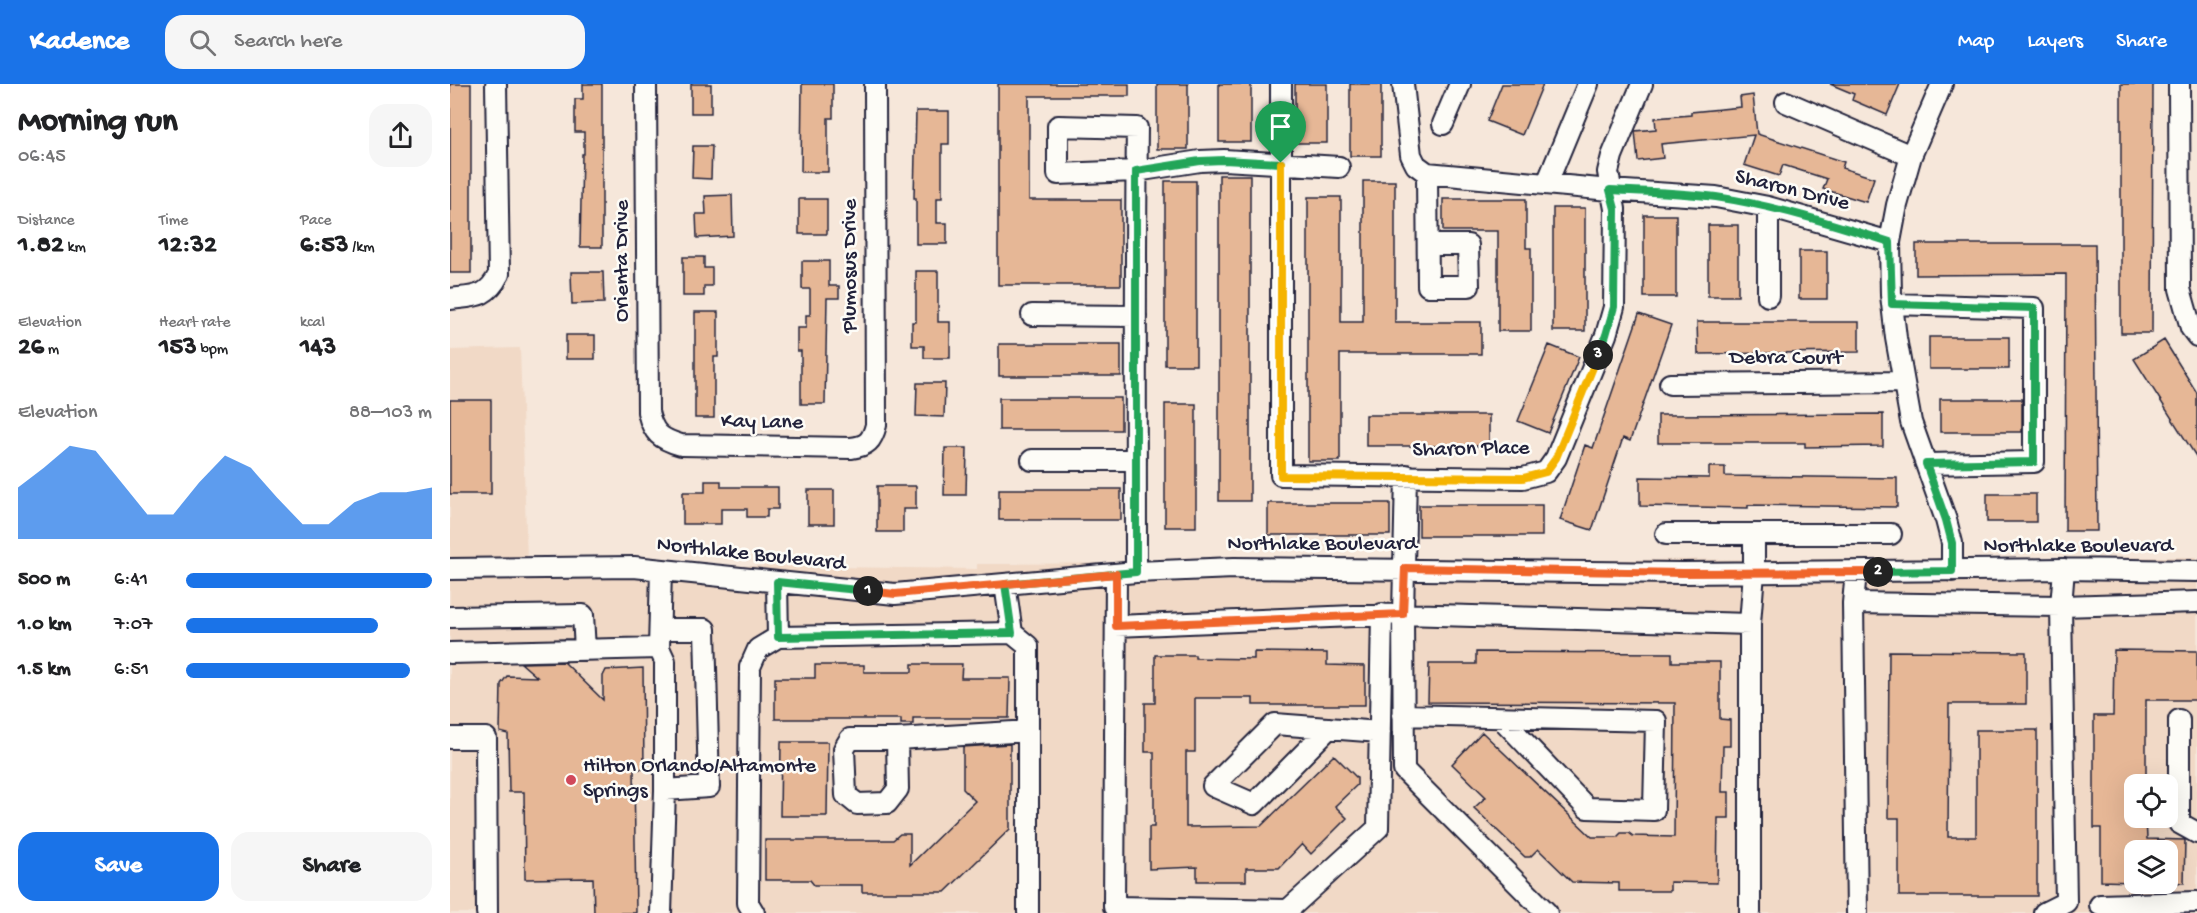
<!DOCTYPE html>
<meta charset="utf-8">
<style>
:root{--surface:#fff;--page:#f6f6f6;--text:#202124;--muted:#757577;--accent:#1a73e8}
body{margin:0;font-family:"Gochi Hand",sans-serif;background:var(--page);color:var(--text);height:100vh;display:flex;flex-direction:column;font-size:22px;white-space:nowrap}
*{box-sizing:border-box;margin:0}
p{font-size:20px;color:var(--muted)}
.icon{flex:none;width:33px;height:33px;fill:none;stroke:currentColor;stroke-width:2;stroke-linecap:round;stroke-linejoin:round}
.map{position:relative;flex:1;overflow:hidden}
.side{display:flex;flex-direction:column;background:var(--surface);width:450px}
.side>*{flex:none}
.buttons{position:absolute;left:1674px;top:690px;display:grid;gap:12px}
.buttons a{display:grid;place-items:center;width:54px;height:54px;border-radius:12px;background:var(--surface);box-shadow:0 6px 24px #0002;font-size:30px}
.pin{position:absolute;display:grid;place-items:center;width:51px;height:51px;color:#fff;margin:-62px -26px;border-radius:50% 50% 50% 0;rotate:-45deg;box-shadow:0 0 6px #0007}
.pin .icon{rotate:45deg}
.km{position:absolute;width:30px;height:30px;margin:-15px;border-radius:50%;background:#222;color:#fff;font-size:16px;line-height:30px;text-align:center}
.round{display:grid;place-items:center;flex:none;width:63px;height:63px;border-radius:18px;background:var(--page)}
.overview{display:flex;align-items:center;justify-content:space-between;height:102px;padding:0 18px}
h1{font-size:33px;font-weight:700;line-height:45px}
.figures{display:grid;grid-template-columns:repeat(3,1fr);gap:9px;height:102px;padding:6px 18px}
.figures div{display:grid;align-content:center}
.figures b{font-size:26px;font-weight:700}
.figures small{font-size:16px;font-weight:400}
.figures p{font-size:16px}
.chart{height:168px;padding:12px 18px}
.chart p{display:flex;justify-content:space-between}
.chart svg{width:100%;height:108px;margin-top:6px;fill:var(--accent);opacity:.7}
.primary-button{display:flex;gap:12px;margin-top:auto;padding:12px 18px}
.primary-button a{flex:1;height:69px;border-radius:18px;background:var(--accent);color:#fff;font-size:24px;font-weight:700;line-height:69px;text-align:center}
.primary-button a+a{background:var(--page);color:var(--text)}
ul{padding:0 18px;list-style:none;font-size:20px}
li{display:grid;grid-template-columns:96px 72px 1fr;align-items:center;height:45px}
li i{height:15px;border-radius:8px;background:var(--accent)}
header{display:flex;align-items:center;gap:36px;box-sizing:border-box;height:84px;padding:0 30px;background:var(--accent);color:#fff}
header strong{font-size:28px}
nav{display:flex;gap:33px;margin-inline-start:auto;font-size:21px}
.search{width:420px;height:54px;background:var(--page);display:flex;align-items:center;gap:15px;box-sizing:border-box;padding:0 21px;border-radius:18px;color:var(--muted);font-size:22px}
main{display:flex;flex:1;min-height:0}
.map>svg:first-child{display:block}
</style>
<header>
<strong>Kadence</strong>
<div class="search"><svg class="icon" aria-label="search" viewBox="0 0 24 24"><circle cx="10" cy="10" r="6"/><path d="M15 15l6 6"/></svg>Search here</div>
<nav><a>Map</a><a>Layers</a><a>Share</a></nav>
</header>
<main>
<section class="side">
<div class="overview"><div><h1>Morning run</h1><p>06:45</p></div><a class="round"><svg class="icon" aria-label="share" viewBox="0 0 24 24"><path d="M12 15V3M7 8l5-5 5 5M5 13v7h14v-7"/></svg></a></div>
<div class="figures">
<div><p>Distance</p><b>1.82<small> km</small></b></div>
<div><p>Time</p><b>12:32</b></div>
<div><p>Pace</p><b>6:53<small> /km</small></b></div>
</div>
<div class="figures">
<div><p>Elevation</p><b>26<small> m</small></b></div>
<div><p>Heart rate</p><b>153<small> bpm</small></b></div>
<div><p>kcal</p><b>143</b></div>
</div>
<div class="chart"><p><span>Elevation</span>88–103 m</p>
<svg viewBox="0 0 160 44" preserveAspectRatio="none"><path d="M0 44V23L10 15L20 6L30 8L40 21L50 34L60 34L70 21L80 10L90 15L100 27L110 38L120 38L130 29L140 25L150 25L160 23V44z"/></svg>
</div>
<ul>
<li><b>500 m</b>6:41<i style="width:100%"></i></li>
<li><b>1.0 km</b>7:07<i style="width:78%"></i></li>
<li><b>1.5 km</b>6:51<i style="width:91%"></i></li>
</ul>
<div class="primary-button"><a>Save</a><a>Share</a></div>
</section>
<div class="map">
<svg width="1747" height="829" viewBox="0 0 1747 829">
<rect width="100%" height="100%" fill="#f6e7da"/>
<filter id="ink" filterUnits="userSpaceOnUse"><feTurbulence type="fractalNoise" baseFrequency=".0167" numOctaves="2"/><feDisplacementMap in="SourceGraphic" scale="12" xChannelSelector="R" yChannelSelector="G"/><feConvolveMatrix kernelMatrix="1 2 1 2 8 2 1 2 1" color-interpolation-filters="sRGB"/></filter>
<g filter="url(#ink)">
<!-- built -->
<path fill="#f1d9c6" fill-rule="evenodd" d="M70 264 77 477H0V266Z
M1747 473V480L1406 481 982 477Z
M734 479 445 503 234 481 527 485V480Z
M184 491 445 518 687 496 784 491 1747 493V829H0V492ZM1684 700H1718V734H1684ZM1684 766H1718V800H1684Z"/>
<!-- building -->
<path fill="#e6b796" stroke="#22223b" stroke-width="1.5" d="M0 0H21V189H0Z
M133 0H152V163H130L132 70H134V48H125V15H133Z
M241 0H261V29H241Z
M352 0H383V34H378V88H351Z
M548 0H679V12H579V116H671V201H548Z
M707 0H738V65H707Z
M769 0H801V58H769Z
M845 0H877V59H845Z
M900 0H931V72H900Z
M1052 0H1093L1072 51 1037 37Z
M1380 0H1450L1437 31 1402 16 1404 10Z
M1671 0H1703L1702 249H1671Z
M1303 11 1307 50 1394 78 1392 84 1424 94 1416 118 1373 105 1377 95 1333 81 1329 92 1294 81 1304 51 1211 60 1213 74 1188 77 1185 47 1206 45 1205 34 1241 31V28L1291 23 1290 13Z
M466 27H499V60H492V114H487V139H497V160H466V114H464Z
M243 62H262L261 95 242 94Z
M769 91H800V417H769Z
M715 97H746V281H715Z
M913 97H945V238H1031V270H890V377H858V113H891V238H913Z
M282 111 283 152 247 154 246 130H256L255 112Z
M349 115H377V150H349Z
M993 115H1076V164H1081V247H1048V147H993Z
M1103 124H1135V247H1103Z
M1194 131H1226V213H1194Z
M1258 141H1288V212H1258Z
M1466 160H1645L1647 447H1615L1616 190 1466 191Z
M1349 167H1377V215H1349Z
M233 173H254V184H262V202H254V212H233Z
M352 177H379V202H389V214H377L375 320H351V267H347V244H356V231H360V205H352Z
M466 187H488V238H500V274H474V262H462V238H466Z
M121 188H153L154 219 122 220Z
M245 228H268V273H264V334H245Z
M1189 230 1221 241 1180 357 1173 354 1142 446 1110 436 1135 361 1143 364Z
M1247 238H1409V268L1248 270Z
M116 251H145V275H116Z
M1479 253H1559V285H1479Z
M1714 256 1747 309V374L1684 275Z
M549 260H671V292H549Z
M1099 261 1129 273 1098 349 1068 337Z
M467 299H495L494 333 466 332Z
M549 314H671V346H549Z
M1490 315H1572V348H1490Z
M0 316H41V410H0Z
M715 320H746V443H715Z
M1433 330V362L1355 363V359H1208V331Z
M916 331H1039V362H916Z
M495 364H517L516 411H494Z
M1259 383H1275V392L1447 394V423L1298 421V424L1190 422V393L1259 394Z
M255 397H271V403H328V425H317V433H297V425H271V440H233V408H255Z
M427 402H466V425H453V448H427Z
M549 405H671V436H549Z
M358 406H384V440H358Z
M1537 410H1586V438H1537Z
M818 419H940V451H818Z
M969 421H1092V452H969Z
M1664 566 1747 567V616H1696V700H1684V734H1696L1697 755 1735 756 1734 799 1718 798V766H1684V798L1651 797V744H1644V632H1663Z
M1439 567 1576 568V620H1499L1498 753H1526V646H1587V812H1449V734H1438Z
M804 568 877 569V581L915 582V621H803V614H745V668H736V743L811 742 884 671 907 694V701L885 722 897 734 861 770 852 760 829 784H796V797H747V783L699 785V743H704V668H695V619H705V571H745V574L804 575Z
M1026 568 1222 569V578H1270V635L1280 636V662H1273L1272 708H1279V734H1268L1267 799 1220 798V807H1169V799L1122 798 1088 765 1080 773H1075L1024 724 1036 713 1002 680 1032 648 1142 753H1167L1171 749H1179L1183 752 1224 753 1225 619 978 618 979 580H1026Z
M114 578 153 616V592L156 586 193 584 194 685H184L186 829H144L143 794 75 795 74 708H59L58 650 50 648 51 600 57 592 87 593 71 579Z
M462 580H512L511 594H560L559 634H463V640H451V635H325V594H365V581H414V588H462Z
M331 658H378L377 732H330Z
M560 660V745L495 808H412V801H364L360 796H315V756H443L450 750H460V781L525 717 513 705V663Z"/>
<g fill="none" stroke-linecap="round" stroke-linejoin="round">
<defs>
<path id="minor" d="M196 0 198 328C203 349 210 355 231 361L401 364C417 362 422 357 426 341L425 0
M831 0V391L1073 394 1096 388 1106 374 1156 251 1164 223 1165 125 1158 88 1162 72 1192 0
M953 0 961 71 966 81 977 89 1160 106 1266 113 1318 123 1440 158
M1492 0 1461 72 1447 121 1440 158 1441 211 1446 254 1461 338 1496 436 1502 459V487
M1729 0 1730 205 1741 244 1747 252
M1336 18 1461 72
M993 40 1010 0
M977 89 978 202H1019L1018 161H978
M1097 99 1138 0
M1318 123V212
M0 215C25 212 37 214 49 190L46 0
M1442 220 1584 224V378L1476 380
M582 231 686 232
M1220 300 1453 298
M582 376H686
M956 391 953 530 954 686 1097 829
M1216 450H1441
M0 485 184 483 445 510 686 488 784 484 1233 489 1614 485 1747 487
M686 488C686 340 685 192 687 44L608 42V90L686 87 750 77 774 76 889 83
M1406 488 1403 519 1407 829
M666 490 664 823 838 826 928 744 932 530
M555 500 562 549 578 562V829
M1403 519 1611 522 1747 518
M0 533 133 531 135 566
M666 542 953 530 1300 540
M210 545H255L259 703 215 706 211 829
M328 553 562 549
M209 564 215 577V706
M0 569 209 564 211 486
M953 631 1206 637 1204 726 1137 724 1052 635
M1729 636V739L1747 749
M879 644 804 720 763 702 825 640 930 648
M0 654H36L37 829
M447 655H400L394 665 396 711 407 720 437 719 448 705 447 655 578 647
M1650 821 1747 818
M304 829 298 819 300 583 308 565 328 553 327 498
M1300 829V540L1304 488V450
M1594 829 1616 818 1611 522 1614 485"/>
</defs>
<!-- minor casing -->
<use href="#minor" stroke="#22223b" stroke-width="24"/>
<!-- minor -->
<use href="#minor" stroke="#fdfcf7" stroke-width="20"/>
</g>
</g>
<g fill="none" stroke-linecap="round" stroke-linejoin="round" filter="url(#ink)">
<defs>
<path id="split-1" d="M418 507 327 498 328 553 562 549 555 500 686 488V87L750 77 774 76 831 79"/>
<path id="split-2" d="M418 507 445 510 666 490V542L953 530 955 484 1233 489 1428 488"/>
<path id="split-3" d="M1148 271 1156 251 1164 223 1165 125 1160 106C1195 108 1231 108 1266 113 1326 122 1383 140 1440 158L1442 220 1584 224V378L1476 380 1496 436 1502 459V487L1428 488"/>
<path id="split-4" d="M831 79V392L1073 394 1096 388 1106 374 1148 271"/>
</defs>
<!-- split-1 casing -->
<use href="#split-1" stroke="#fff" stroke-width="12"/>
<!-- split-2 casing -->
<use href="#split-2" stroke="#fff" stroke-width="12"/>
<!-- split-3 casing -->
<use href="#split-3" stroke="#fff" stroke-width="12"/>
<!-- split-4 casing -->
<use href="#split-4" stroke="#fff" stroke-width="12"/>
<!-- split-1 -->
<use href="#split-1" stroke="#22a559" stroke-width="8"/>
<!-- split-2 -->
<use href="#split-2" stroke="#f0652b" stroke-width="8"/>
<!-- split-3 -->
<use href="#split-3" stroke="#22a559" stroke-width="8"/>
<!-- split-4 -->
<use href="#split-4" stroke="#f5b400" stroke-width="8"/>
</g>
<!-- markers -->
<circle fill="#d1495b" stroke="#fdfcf7" stroke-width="2" cx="121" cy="696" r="6"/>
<g text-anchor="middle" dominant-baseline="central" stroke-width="5" stroke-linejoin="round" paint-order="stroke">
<!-- street labels -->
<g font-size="22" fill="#22223b" stroke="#fdfcf7">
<text transform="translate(1342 107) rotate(14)">Sharon Drive</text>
<text transform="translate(173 177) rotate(-90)">Orienta Drive</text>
<text transform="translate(401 182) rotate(-90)">Plumosus Drive</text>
<text x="1336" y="275">Debra Court</text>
<text transform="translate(312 339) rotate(1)">Kay Lane</text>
<text transform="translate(1021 366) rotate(-1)">Sharon Place</text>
<text x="872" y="461">Northlake Boulevard</text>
<text x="1628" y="463">Northlake Boulevard</text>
<text transform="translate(301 471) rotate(6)">Northlake Boulevard</text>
</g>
<!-- poi labels -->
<g font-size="22" fill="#22223b" stroke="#fdfcf7" text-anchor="start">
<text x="133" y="683">Hilton Orlando/Altamonte<tspan x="133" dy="25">Springs</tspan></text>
</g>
</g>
</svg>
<div class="buttons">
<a><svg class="icon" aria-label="locate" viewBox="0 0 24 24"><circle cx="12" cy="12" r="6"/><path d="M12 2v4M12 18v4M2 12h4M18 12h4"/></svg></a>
<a><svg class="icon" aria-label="layers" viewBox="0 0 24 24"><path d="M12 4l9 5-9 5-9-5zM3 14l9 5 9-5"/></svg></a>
</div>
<div class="pin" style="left:831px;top:79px;background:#1e9e55"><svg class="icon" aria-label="arrive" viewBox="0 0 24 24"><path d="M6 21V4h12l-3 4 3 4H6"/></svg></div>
<b class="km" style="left:418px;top:507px">1</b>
<b class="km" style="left:1428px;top:488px">2</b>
<b class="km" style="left:1148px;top:271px">3</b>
</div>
</main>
